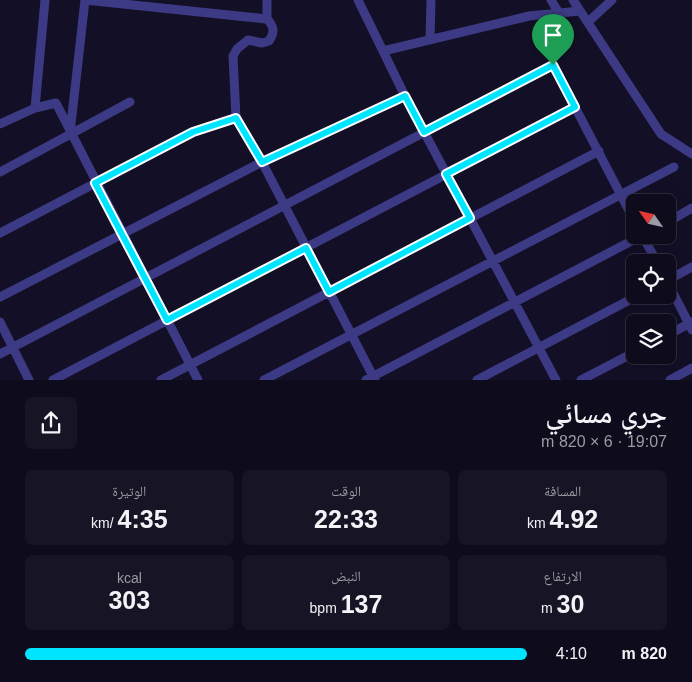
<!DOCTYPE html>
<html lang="ar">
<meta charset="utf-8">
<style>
:root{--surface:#0e0b1c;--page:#171425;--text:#f1f3f6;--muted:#9b9ba3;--line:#2e2b3b;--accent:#00e5ff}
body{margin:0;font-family:Helvetica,"Noto Naskh Arabic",sans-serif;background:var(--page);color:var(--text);direction:rtl;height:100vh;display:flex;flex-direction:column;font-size:19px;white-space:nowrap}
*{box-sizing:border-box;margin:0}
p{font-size:16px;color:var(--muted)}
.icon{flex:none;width:28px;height:28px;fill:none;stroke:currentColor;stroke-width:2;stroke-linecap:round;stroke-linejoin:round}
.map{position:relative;height:380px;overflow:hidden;direction:ltr}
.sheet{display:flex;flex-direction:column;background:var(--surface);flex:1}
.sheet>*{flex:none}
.needle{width:32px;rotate:304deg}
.fabs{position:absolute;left:626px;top:194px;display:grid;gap:10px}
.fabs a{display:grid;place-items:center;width:50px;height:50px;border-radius:8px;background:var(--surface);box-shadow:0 5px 20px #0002,0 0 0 1px var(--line);font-size:25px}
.pin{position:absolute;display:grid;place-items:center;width:42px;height:42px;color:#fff;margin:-51px -21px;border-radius:50% 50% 50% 0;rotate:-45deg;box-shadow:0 0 5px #0007}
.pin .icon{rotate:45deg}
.round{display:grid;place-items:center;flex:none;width:52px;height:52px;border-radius:8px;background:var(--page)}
.overview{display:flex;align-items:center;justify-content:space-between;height:85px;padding:0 25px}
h1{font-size:28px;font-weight:600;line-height:38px}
.metrics{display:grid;grid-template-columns:repeat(3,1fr);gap:8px;height:85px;padding:5px 25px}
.metrics div{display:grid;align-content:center;border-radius:8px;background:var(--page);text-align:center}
.metrics b{font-size:25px;font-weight:600}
.metrics small{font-size:14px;font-weight:400}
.metrics p{font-size:14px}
ul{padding:0 25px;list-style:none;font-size:16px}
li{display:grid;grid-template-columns:80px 60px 1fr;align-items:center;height:38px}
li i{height:12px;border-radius:6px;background:var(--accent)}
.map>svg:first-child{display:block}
</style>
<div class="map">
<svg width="692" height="380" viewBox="0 0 692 380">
<rect width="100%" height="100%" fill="#130f26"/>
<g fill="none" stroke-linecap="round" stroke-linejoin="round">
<!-- street -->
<path stroke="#3d3a85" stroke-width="9" d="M358 0 405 96 556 380
M551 0 559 13
M573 0 661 134 692 154
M267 19C274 26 275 33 269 41L262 43 248 40 237 49 233 56 236 118 262 162 375 380
M588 22 612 0
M430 40 431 0
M383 51 529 16 580 11
M35 108 45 0
M0 124 35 108 56 103 198 380
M70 133 85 0 267 19V0
M0 172 130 102
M668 222 692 208
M0 233 193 132 236 118
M642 235 657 262
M668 280 692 267
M668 283 692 330
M0 297 262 162 405 96
M0 322 29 380
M668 335 692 322
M0 354 553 65 635 222
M53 380 575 107
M161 380 599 151
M264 380 674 167
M366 380 643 235
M477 380 639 295
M581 380 635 352
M670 380 692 368"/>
</g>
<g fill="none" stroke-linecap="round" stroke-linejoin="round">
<defs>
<path id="route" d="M553 65 575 107 446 174 470 218 329 292 306 248 167 320 95 183 193 132 236 118 262 162 405 96 424 132Z"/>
</defs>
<!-- route casing -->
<use href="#route" stroke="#fff" stroke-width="10"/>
<!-- route -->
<use href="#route" stroke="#00e5ff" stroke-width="6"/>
</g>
</svg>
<div class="fabs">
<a><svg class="needle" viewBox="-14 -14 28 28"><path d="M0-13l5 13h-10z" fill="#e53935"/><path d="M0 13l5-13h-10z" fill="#9b9ba3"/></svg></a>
<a><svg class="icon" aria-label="locate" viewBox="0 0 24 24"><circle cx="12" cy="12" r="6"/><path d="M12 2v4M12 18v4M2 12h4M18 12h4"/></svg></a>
<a><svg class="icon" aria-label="layers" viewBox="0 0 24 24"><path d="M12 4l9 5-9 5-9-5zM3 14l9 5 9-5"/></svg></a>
</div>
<div class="pin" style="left:553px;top:65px;background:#1e9e55"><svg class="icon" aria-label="arrive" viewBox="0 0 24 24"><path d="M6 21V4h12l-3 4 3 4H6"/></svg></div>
</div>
<section class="sheet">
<div class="overview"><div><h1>جري مسائي</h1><p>19:07 · 6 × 820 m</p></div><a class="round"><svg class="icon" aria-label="share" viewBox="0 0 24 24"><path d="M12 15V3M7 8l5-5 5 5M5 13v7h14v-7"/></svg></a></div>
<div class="metrics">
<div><p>المسافة</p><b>4.92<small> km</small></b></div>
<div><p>الوقت</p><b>22:33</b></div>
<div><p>الوتيرة</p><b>4:35<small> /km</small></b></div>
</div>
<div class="metrics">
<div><p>الارتفاع</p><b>30<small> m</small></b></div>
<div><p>النبض</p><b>137<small> bpm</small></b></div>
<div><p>kcal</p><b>303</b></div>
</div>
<ul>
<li><b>820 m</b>4:10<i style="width:100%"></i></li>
</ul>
</section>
